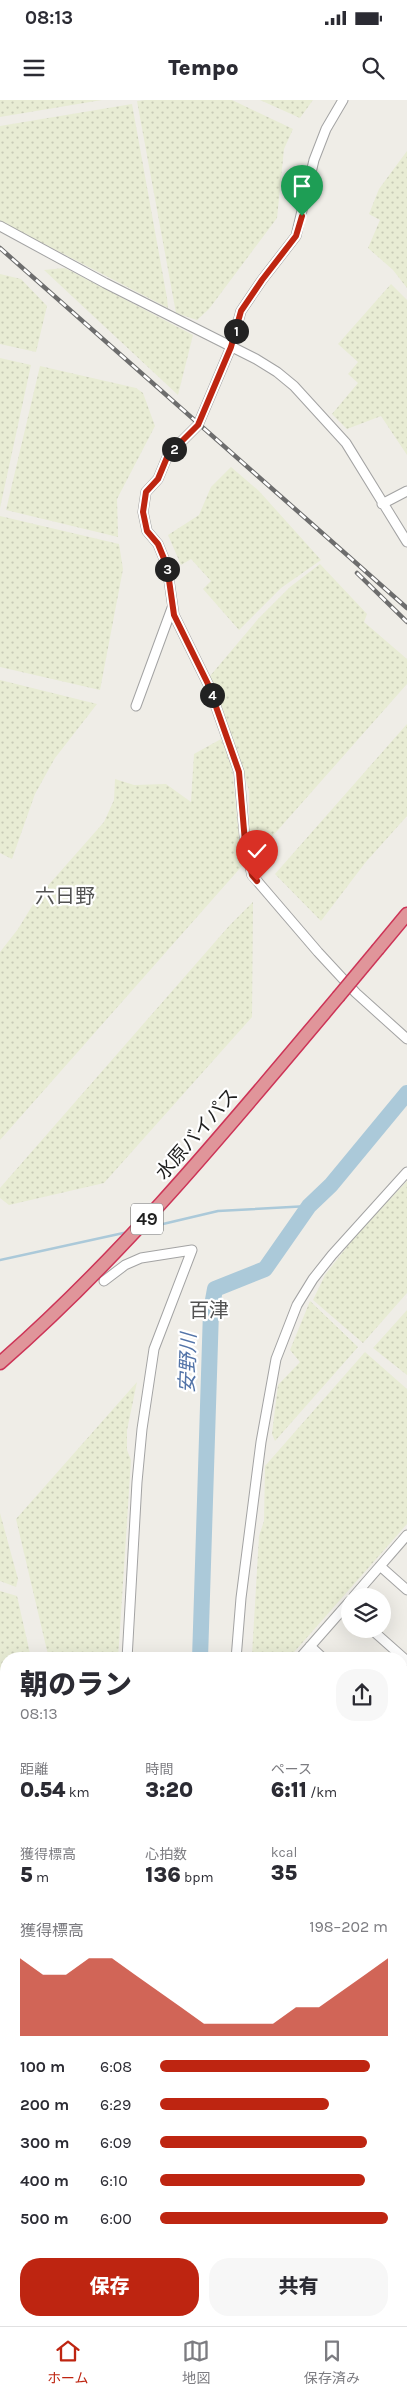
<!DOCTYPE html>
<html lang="ja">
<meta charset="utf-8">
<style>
:root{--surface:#fff;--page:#f7f7f7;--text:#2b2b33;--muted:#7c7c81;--line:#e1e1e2;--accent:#be2511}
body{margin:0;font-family:Karla,"Noto Sans JP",sans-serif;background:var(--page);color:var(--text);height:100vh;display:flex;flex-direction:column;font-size:19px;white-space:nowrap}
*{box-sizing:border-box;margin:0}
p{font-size:16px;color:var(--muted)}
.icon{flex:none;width:28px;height:28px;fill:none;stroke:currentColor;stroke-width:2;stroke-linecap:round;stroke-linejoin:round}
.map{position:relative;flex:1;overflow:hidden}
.side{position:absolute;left:0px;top:1552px;width:408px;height:674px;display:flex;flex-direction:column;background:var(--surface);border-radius:20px 20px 0 0;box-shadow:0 5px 20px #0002}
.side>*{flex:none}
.buttons{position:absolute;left:341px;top:1488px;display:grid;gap:10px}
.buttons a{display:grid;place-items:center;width:50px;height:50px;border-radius:50%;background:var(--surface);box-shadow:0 5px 20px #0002;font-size:25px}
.pin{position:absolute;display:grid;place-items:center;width:42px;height:42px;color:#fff;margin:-51px -21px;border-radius:50% 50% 50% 0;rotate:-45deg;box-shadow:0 0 5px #0007}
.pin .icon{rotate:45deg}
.km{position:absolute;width:25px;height:25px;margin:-12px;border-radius:50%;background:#222;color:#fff;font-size:14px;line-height:25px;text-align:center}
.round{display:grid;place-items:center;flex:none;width:52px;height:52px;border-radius:20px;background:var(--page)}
.overview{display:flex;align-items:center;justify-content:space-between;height:85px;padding:0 20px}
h1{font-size:28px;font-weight:800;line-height:38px}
.stats{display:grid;grid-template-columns:repeat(3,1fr);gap:8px;height:85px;padding:5px 20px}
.stats div{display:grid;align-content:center}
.stats b{font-size:21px;font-weight:800}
.stats small{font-size:14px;font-weight:400}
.stats p{font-size:14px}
.chart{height:140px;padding:10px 20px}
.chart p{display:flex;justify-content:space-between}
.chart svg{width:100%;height:90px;margin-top:5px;fill:var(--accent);opacity:.7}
.primary-button{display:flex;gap:10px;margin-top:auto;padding:10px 20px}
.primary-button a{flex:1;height:58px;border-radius:20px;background:var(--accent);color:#fff;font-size:20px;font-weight:800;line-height:58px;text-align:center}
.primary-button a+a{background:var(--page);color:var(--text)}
ul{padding:0 20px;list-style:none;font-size:16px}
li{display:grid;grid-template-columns:80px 60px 1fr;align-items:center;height:38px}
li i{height:12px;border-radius:6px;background:var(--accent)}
.status{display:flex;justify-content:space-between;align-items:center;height:35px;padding:0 25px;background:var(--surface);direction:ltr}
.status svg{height:14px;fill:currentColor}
header{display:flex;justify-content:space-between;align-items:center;height:65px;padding:0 20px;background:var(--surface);font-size:22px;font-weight:800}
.dock{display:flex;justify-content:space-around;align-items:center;height:70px;border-top:1px solid var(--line);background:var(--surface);font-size:14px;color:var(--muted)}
.dock a{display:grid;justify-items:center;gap:2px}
.dock .active{color:var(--accent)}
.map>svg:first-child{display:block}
</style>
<div class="status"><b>08:13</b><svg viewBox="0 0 49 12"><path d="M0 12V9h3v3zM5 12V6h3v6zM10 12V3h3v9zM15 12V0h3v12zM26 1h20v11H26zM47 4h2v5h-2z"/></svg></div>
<header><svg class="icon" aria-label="menu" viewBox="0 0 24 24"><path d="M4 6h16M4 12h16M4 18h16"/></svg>Tempo<svg class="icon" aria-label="search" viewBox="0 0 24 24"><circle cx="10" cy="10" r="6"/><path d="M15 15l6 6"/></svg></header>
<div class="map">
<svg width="407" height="2226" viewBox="0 0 407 2226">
<defs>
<pattern id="farmland-dots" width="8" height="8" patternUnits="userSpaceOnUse" patternTransform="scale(1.25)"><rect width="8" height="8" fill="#e8ecd4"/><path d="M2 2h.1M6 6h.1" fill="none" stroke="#c7cab6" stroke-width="1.8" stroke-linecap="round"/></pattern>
</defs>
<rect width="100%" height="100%" fill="#efede7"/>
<!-- farmland -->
<path fill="url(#farmland-dots)" d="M0 0H102L0 17Z
M145 0H232L293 29 284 49 277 118 209 209 197 220 176 213 137 1Z
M260 0H313L300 18Z
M132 4 167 198 168 208 0 121V26Z
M407 51V188L393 170 368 148 380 120 369 114 379 89Z
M65 168 193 235 178 295 44 170Z
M0 174 21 179 47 206 36 252 0 244Z
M391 184 407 200V355L381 316 347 329 332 314 358 283 348 274 358 262 338 244Z
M0 258 31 265 0 408Z
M40 266 136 288 143 293 155 326 117 399 118 437 6 410Z
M231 367 259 391 321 460 281 488 239 530 203 489 211 481 191 459 181 465 168 435 199 415 211 387Z
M0 416 119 444 123 469 100 590 0 567Z
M320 464 367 514 364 522 407 559V584L255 756 249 740V691L239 656 210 576 258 519 290 487Z
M0 580 97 604 55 658 35 694 12 759 0 753Z
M407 624V716L365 763 321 821 275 774Z
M221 639 232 666 242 766 0 1040V852L18 829 37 798 104 722 114 700 115 679 134 685 166 684 191 702 194 654Z
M253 802 252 917 104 1083 9 1105 0 1098V1088L229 826Z
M407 1081V1193L363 1243 313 1200 325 1175 357 1134Z
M310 1201 358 1247 275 1341 272 1334 278 1285 300 1262 290 1250Z
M407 1210V1275L373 1248Z
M365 1252 407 1289V1424L288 1559H256L252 1555 259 1436 264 1421 265 1366Z
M137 1282 127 1330V1350L131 1360 118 1559H49L16 1419Z
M0 1413 18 1479 16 1487 0 1481Z
M0 1491 17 1496 31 1558 6 1559V1701L0 1699Z
M0 1726 6 1728V1755L0 1776Z
M6 1794V1888L0 1886V1812Z
M0 1901 6 1903V2042H0Z
M0 2054H6V2220H54V2226H0Z
M66 2220H128V2226H66Z"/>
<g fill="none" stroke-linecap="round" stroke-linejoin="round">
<!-- stream -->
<path stroke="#abc9d9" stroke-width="2.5" d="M146 1128 218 1111 309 1106
M0 1160 128 1132
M401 1829 407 1835"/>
<!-- river -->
<path stroke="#abc9d9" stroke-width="16" d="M200 1559 211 1211 215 1189 265 1169 309 1106 331 1085 407 993
M208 2220 210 2226"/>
<defs>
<path id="minor" d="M343 0 326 29 314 60 296 136 262 180 241 211 231 247 198 325 168 355 158 379 146 392 143 412 147 431 158 444 167 466 174 515 208 584 239 672 245 742 252 775 318 852 356 893 407 939
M0 126 105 183 256 259 277 272 294 286 346 343 407 442
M382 404 407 391
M136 606 172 508
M104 1181 125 1165 141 1158 192 1150 154 1249 142 1329 137 1382 127 1559
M380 1466 407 1490
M354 1496 407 1435
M371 1529 407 1561
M310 1546 324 1559
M236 1559 241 1498 261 1342 276 1259 297 1205 313 1179 332 1155 407 1072
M299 1559 350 1501
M401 1592 407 1586
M401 1626 407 1631
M401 1675 407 1669
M0 1708 6 1710
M401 1723 407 1727
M401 1772 407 1774
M401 1862 407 1855
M0 1892 6 1894
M401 1965 407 1966
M401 2103 407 2113
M401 2155H407
M142 2220 143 2226
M260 2220V2226
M328 2220V2226"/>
<path id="highway" d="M378 849 407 814
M0 1263C125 1154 231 1024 338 897"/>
</defs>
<!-- minor casing -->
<use href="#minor" stroke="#a3a3a3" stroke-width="11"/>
<!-- highway casing -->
<use href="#highway" stroke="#cd3457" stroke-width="15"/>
<!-- minor -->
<use href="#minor" stroke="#fff" stroke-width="9"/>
<!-- highway -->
<use href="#highway" stroke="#e0959a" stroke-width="12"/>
<defs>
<path id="rail" d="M0 148 407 508
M357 473 407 522"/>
</defs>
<!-- rail casing -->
<use href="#rail" stroke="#6d6d6d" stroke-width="4.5"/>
<!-- rail -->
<use href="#rail" stroke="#fff" stroke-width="2.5" stroke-dasharray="8" stroke-linecap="butt"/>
<defs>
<path id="highway-bridge" d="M338 897 378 849"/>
</defs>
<!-- highway-bridge casing -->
<use href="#highway-bridge" stroke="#cd3457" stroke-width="15" stroke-linecap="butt"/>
<!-- highway-bridge -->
<use href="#highway-bridge" stroke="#e0959a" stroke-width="12"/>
</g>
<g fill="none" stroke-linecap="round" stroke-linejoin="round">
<defs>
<path id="route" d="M257 781 252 775 245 742 239 672 208 584 174 515 167 466 158 444 147 431 143 412 146 392 158 379 168 355 198 325 231 247 241 211 262 180 296 136 302 116"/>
</defs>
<!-- route casing -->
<use href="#route" stroke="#fff" stroke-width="10"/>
<!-- route -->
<use href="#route" stroke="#be2511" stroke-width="6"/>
</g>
<g text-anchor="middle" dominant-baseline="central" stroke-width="4.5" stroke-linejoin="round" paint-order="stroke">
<!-- shield labels -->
<rect fill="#fff" stroke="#626262" stroke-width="1" x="131" y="1103.5" width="32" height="31" rx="4"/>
<g font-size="18" font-weight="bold" fill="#1f1f1f">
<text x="147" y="1119">49</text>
</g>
<!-- street labels -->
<g font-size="19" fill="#1f1f1f" stroke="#fff">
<text transform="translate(197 1034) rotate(-49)">水原バイパス</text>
</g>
<!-- neighbourhood labels -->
<g font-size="20" fill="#525252" stroke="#fff">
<text x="65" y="796">六日野</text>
<text x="209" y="1210">百津</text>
</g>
<!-- water labels -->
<g font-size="20" font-style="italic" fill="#5374a8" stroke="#fff">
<text transform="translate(188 1263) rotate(-88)">安野川</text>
</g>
</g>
</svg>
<div class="buttons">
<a><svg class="icon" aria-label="layers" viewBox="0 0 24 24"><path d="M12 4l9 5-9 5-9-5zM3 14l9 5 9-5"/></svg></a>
</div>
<div class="pin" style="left:302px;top:116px;background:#1e9e55"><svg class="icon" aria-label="arrive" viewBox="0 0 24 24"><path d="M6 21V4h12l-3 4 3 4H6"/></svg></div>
<div class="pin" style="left:257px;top:781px;background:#d93025"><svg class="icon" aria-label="check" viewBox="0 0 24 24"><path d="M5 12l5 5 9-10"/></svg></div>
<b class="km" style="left:236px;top:231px">1</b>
<b class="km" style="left:174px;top:349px">2</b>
<b class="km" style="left:167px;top:469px">3</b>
<b class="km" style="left:212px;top:595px">4</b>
<section class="side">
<div class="overview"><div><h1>朝のラン</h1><p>08:13</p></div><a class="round"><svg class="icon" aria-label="share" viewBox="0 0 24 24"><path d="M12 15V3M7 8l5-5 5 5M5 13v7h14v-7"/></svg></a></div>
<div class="stats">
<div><p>距離</p><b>0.54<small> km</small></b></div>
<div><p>時間</p><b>3:20</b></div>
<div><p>ペース</p><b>6:11<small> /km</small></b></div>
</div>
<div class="stats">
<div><p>獲得標高</p><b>5<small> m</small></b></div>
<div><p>心拍数</p><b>136<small> bpm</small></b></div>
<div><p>kcal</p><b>35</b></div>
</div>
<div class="chart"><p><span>獲得標高</span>198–202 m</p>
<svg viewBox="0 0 160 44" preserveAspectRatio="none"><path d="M0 44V6L10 14L20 14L30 6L40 6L50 14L60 22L70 30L80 38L90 38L100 38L110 38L120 30L130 30L140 22L150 14L160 6V44z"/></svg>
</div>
<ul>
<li><b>100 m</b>6:08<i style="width:92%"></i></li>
<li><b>200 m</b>6:29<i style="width:74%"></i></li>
<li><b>300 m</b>6:09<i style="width:91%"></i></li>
<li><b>400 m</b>6:10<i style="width:90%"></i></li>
<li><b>500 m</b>6:00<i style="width:100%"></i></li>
</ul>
<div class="primary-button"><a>保存</a><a>共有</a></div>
</section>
</div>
<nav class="dock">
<a class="active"><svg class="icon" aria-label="home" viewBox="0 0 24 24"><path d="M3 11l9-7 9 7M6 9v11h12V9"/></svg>ホーム</a>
<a><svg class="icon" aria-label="map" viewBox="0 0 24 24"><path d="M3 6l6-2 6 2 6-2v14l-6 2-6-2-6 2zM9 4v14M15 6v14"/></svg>地図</a>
<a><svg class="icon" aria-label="saved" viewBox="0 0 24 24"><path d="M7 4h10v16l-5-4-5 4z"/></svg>保存済み</a>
</nav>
